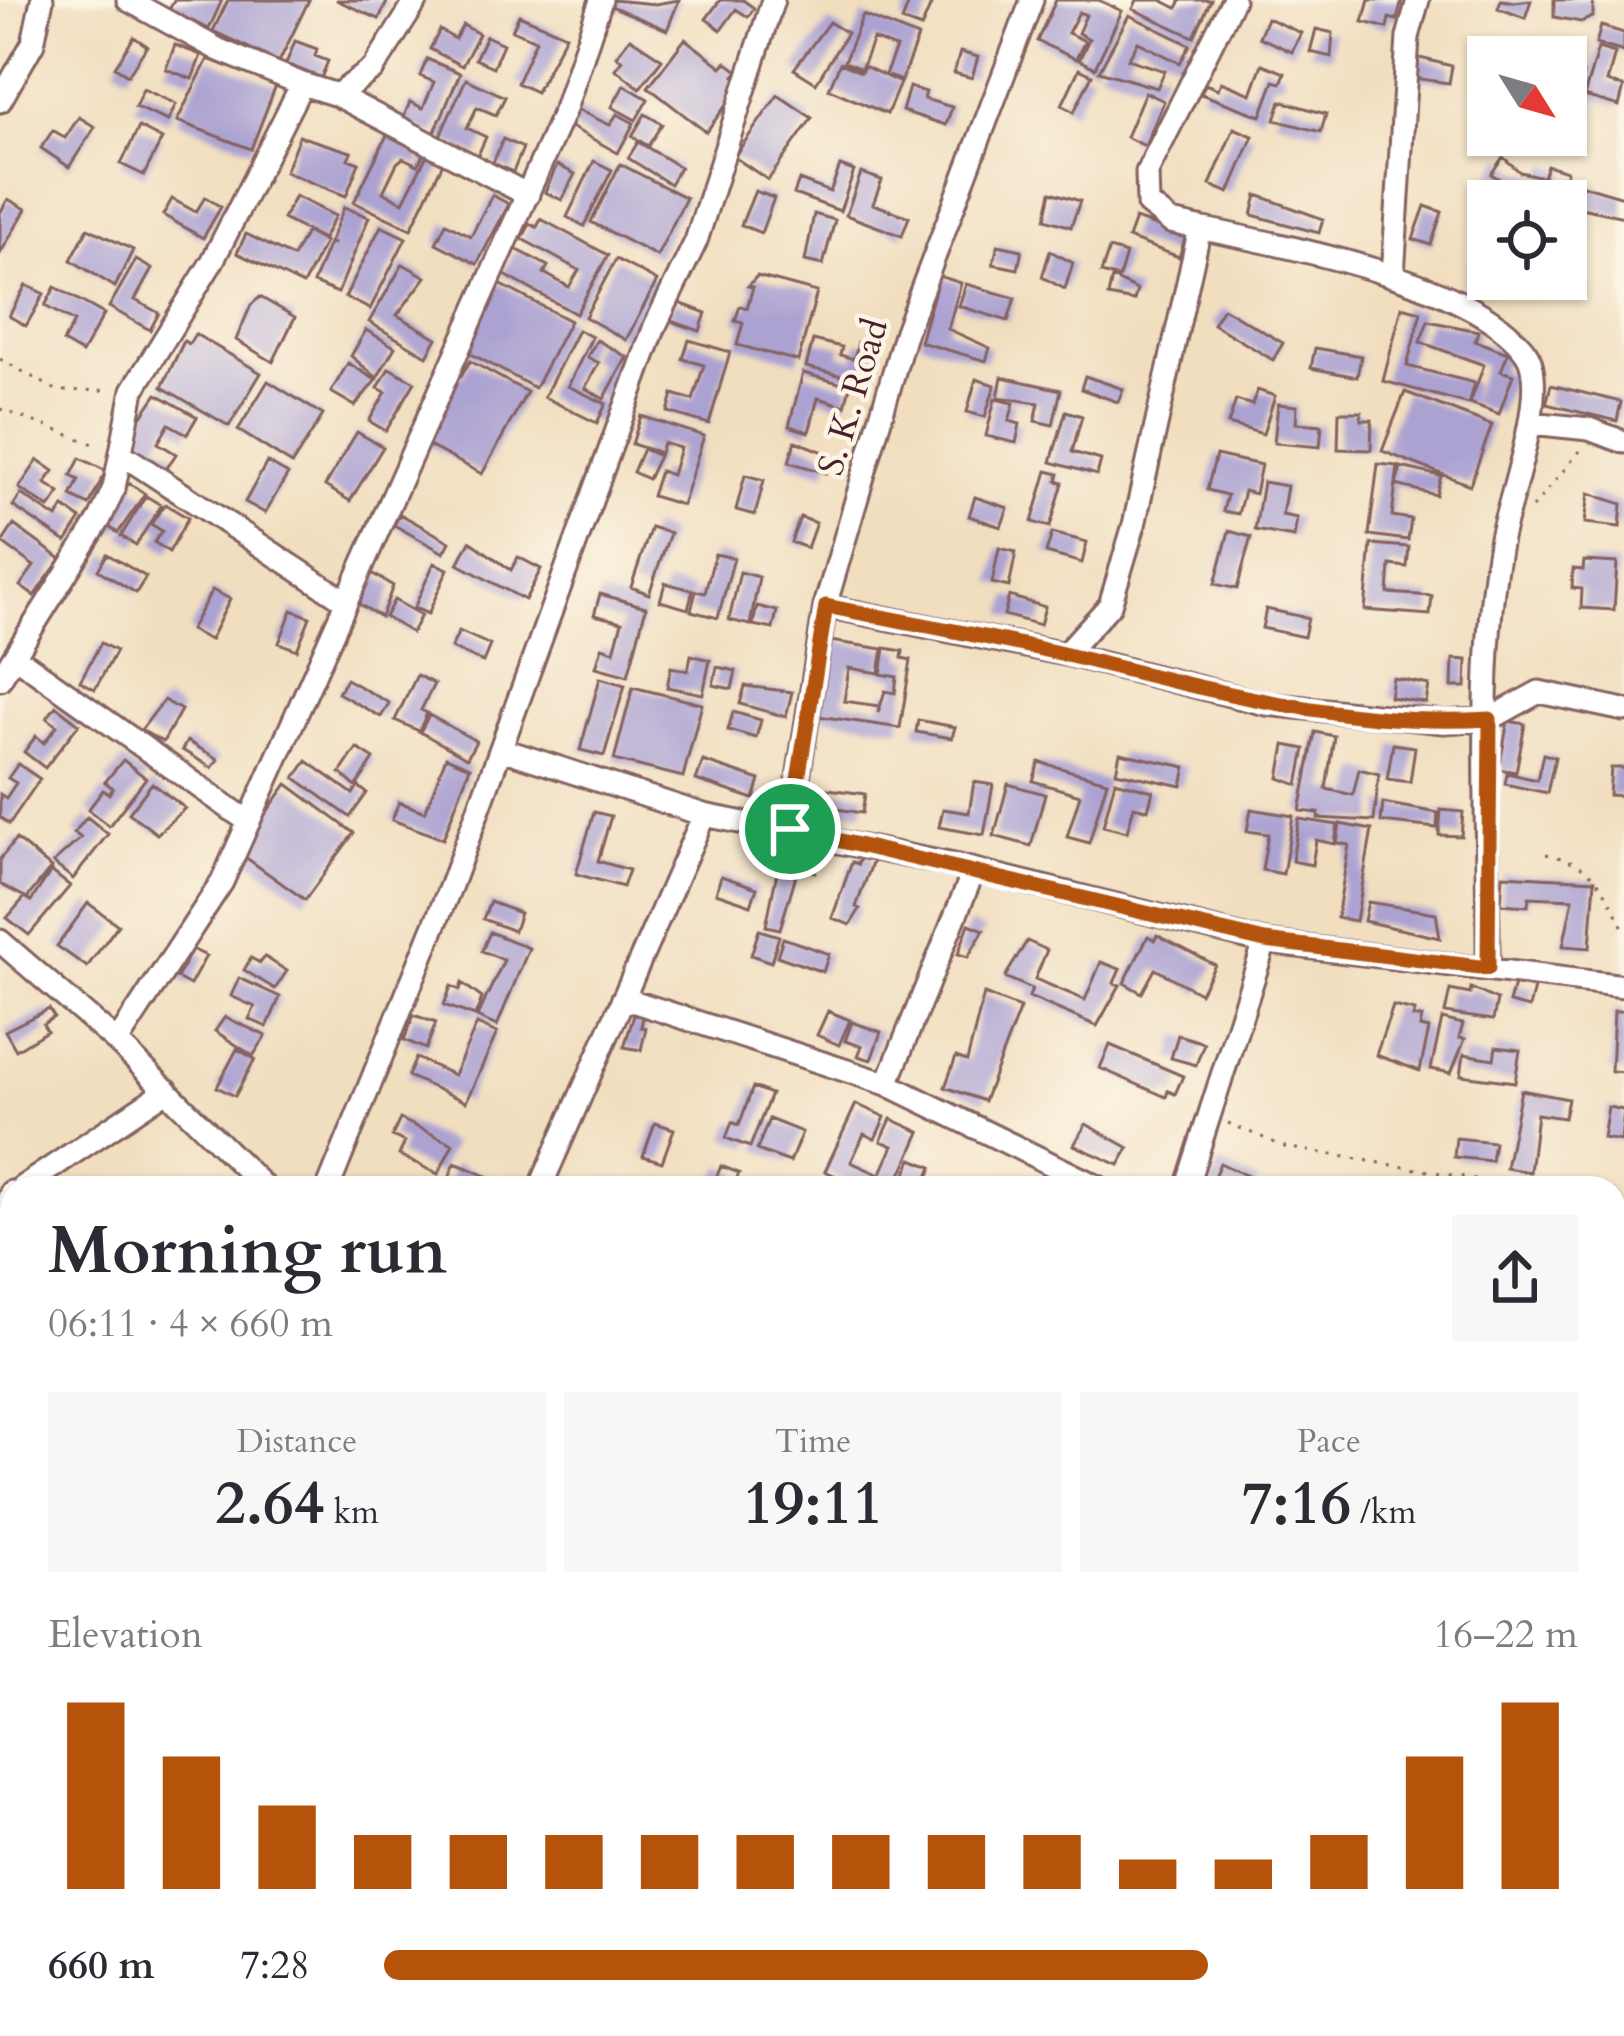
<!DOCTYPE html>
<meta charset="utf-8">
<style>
:root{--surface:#fff;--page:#f7f7f7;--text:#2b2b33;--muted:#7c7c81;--accent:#b45309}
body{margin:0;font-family:Cardo,serif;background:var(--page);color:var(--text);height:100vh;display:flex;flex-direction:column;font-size:45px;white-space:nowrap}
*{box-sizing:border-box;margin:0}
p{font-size:39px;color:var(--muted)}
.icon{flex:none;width:66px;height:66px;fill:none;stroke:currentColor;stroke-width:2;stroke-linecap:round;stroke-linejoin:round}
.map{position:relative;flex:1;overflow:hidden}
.drawer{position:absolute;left:0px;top:1176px;width:1626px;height:861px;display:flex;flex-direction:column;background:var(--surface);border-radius:36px 36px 0 0;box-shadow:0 3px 9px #0004}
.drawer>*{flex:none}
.needle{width:78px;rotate:127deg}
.buttons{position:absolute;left:1467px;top:36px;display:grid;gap:24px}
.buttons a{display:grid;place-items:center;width:120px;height:120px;border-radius:0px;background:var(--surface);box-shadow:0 3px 9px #0004;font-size:60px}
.pin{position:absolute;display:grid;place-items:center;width:102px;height:102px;color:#fff;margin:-51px;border:6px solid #fff;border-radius:50%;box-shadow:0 3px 12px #0007}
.round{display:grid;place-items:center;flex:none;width:126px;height:126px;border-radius:0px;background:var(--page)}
.overview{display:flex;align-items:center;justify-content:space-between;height:204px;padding:0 48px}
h1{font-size:66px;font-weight:600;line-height:90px}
.metrics{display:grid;grid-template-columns:repeat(3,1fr);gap:18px;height:204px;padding:12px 48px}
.metrics div{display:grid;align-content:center;border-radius:0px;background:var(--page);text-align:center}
.metrics b{font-size:60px;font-weight:600}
.metrics small{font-size:33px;font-weight:400}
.metrics p{font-size:33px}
.chart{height:336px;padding:24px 48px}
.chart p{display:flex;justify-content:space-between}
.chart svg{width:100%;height:216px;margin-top:12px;stroke:var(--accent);stroke-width:6}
ul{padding:0 48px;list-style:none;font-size:39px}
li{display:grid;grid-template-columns:192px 144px 1fr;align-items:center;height:90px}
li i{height:30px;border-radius:15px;background:var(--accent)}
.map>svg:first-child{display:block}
</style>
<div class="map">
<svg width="1624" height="2036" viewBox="0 0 1624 2036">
<rect width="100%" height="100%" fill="#fcf5e5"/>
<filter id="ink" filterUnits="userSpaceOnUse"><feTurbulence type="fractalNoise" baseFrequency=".00833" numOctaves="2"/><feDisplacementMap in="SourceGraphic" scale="24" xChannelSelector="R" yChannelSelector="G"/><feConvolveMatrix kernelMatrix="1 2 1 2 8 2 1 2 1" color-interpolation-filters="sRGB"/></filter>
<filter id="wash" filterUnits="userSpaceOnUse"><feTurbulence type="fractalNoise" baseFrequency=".004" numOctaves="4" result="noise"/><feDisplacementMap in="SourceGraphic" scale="48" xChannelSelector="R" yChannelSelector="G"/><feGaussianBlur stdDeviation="2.7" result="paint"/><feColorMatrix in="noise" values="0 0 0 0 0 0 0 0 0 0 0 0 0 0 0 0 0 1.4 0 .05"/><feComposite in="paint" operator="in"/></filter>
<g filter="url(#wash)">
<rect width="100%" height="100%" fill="#f1debf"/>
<g id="blocks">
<!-- building -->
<path fill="#aca2d2" d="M174 0H222L209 29 169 10Z
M228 0H309L279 62 213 31Z
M336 0H388L379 19Z
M613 0 655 4 679 0 667 30 611 6Z
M720 0H743L754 8 748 17 736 9 721 30 706 19Z
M910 0H933L921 28 902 21Z
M1056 0H1098L1122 11 1095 68 1079 60 1089 39 1078 33 1086 15 1079 12 1068 33 1085 41 1076 59 1037 41Z
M1137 0H1161L1177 8 1181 0H1211L1194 37 1133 9Z
M1369 0H1402L1397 20 1389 18 1387 28 1363 22Z
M1501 0 1515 2 1531 0 1525 18 1498 8Z
M1554 0H1593V17L1581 22 1554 17Z
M519 15 566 35 536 92 517 83 536 40 512 30Z
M863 15 918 37 901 81 885 75 896 48 873 39 861 69 844 62Z
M1129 15 1190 45 1180 63 1138 42 1128 59 1165 71 1157 88 1099 71Z
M1267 18 1301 33 1292 52 1259 37Z
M829 22 847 33 816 83 794 69Z
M463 25 479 34 462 66 430 49 440 30 455 39Z
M1601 26 1624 33V52L1596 44Z
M1316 29 1333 33 1331 57 1310 52Z
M486 36 503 44 493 67 475 59Z
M134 37 147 46 128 75 115 67Z
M630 38 662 59 640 88 615 69 622 60 616 56Z
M685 39 722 67 726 62 738 71 734 76 743 83 706 132 648 87Z
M295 41 317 49 315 56 328 61 321 78 286 64Z
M175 45 201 55 192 79 166 69Z
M1598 48 1615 53 1607 82 1624 87 1619 106 1584 96Z
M960 52 978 57 972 78 954 73Z
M1416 57 1452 66 1449 83 1413 78Z
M208 59 276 85 251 149 177 121Z
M427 59 460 73 434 134 402 121 410 102 423 108 434 82 420 76Z
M840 63 861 72 864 66 900 83 887 114 829 89Z
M1262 64 1285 73 1281 83 1274 81 1261 116 1201 94 1205 84 1218 89 1221 82 1251 94Z
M1079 69 1092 75 1074 112 1062 105Z
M1566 69 1583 73 1576 106 1566 104Z
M466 79 505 97 496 115 477 107 467 128 486 137 478 155 439 138Z
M624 85 648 99 636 120 612 107Z
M909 87 926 92 924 99 952 107 946 125 902 111Z
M143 89 176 104 168 121 135 107Z
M1145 92 1164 101 1145 146 1126 137Z
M778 95 812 118 768 180 734 157Z
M1281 101 1326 114 1321 132 1275 120Z
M578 110 610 125 617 114 634 123 618 153 569 126Z
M645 114 662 124 648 146 632 136Z
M1566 115 1575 117 1568 149 1550 146 1553 135H1566Z
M79 117 95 127 69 167 41 148 53 130 65 138Z
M139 127 162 139 144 175 121 164Z
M1234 128 1253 136 1229 193 1210 185Z
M387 135 424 153 418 165 403 158 397 163 383 192 403 202 427 155 443 163 411 229 354 202Z
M299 136 351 152 348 159 359 163 346 196 285 172Z
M503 139 523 148 513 172 493 163Z
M638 142 680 167 670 184 628 158Z
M1503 157 1520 172 1543 177 1547 165 1567 171 1558 201 1524 194 1491 174Z
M594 161 612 170 584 226 567 217Z
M620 164 686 198 657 256 591 222Z
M557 165 575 174 562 200 545 192Z
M840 166 854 171 840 211 794 194 799 180 830 192Z
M861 173 882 180 873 204 909 217 902 236 846 215Z
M1576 183 1624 197V217L1571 206Z
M755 191 774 198 761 233 741 225Z
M1051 192 1080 201 1071 227 1045 219Z
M492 195 509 204 477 264 436 243 446 223 471 236Z
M1257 195 1323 219 1319 233 1252 215Z
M295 196 335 216 323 239 283 219Z
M205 197 221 207 203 238 163 215 172 199 196 212Z
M8 199 26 209 0 254V213Z
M1425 206 1442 212 1431 245 1413 239Z
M344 207 369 217 338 293 313 283 329 243 334 244 330 242Z
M814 214 835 220 823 265 805 261Z
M541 219 608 255 576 314 503 274 516 249 548 266 544 273 569 287 579 270 522 239 530 224 537 227Z
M1135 219 1186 236 1179 257 1128 238Z
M381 226 406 238 370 309 345 297Z
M88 228 133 250 115 287 71 260Z
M306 232 325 242 303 285 237 253 246 234 293 257Z
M998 245 1022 250 1018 269 993 264Z
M1109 249 1126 254 1119 278 1101 273Z
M1050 251 1073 263 1065 289 1042 277Z
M616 259 657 281 626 340 585 317Z
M136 260 152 269 135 300 159 313 150 330 109 307Z
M403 264 426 277 397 315 437 338 427 356 369 322Z
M757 276 817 292 798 361 737 345 743 323 735 321 740 306 747 308 753 287 748 286Z
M939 276 961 283 948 329 990 348 986 361 920 342Z
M1112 278 1137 290 1134 301 1108 296Z
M498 283 570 321 535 388 462 349Z
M966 284 1015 298 1008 321 959 306Z
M26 285 44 294 26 326 9 316Z
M55 287 104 314 82 353 63 342 74 322 45 306Z
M260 297 295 317 273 362 236 340 251 305Z
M674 301 706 313 700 331 668 320Z
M1402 307 1421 312 1407 366 1475 383 1469 404 1383 381Z
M1223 308 1283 343 1273 360 1213 324Z
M1428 321 1478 331 1475 341 1508 353 1501 371 1513 375 1499 414 1470 403 1484 365 1420 342Z
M366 330 395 347 377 378 351 356Z
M578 330 592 337 568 386 606 404 597 423 544 397Z
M195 334 261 373 229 426 162 387 184 341 189 344Z
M597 340 627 357 604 399 585 388 599 363 587 357Z
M689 340 730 352 709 424 668 412 673 394 693 400 704 365 683 359Z
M813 340 842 347 840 355 854 359 858 342 876 347 867 382 806 367Z
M1315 348 1361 356 1357 377 1311 368Z
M470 361 527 392 482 474 422 442 454 373 461 377Z
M348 363 376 380 355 406 331 392Z
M389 368 415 382 386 431 369 421 386 392 378 388Z
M803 373 850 386 845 406 818 398 809 432 789 426Z
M1085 376 1123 389 1118 402 1081 389Z
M1002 377 1061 390 1053 425 1035 421 1039 403 998 397Z
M976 379 995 385 985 417 967 412Z
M268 381 323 415 292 464 238 430Z
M1551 385 1621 402 1617 421 1546 404Z
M1257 390 1275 396 1263 434 1228 424 1236 400 1252 405Z
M1405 392 1492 425 1470 485 1382 451Z
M157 394 197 417 187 434 169 424 158 443 176 454 165 471 126 448 128 436Z
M995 399 1014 403 1009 421 1020 424 1016 443 986 436Z
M1278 404 1297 406 1296 423 1322 425 1320 447 1274 443Z
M1066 411 1082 416 1072 452 1101 460 1097 475 1051 462Z
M1339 412H1361V420H1372L1371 450 1338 449Z
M641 416 704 436 682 505 652 496 660 471 672 475 680 448 663 443 660 453 632 444Z
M357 432 383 447 350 501 325 486Z
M795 441 831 455 826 473 789 462Z
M643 449 659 456 648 479 633 472Z
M1216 455 1261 465 1255 494 1244 491 1238 514 1223 511 1227 495 1207 490Z
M80 458 106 471 89 505 71 496 79 480 71 476Z
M38 460 54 471 45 483 60 493 49 508 19 488Z
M267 462 288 474 265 513 245 502Z
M1378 464 1398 466 1392 516 1411 519 1408 540 1369 535Z
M1401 467 1441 476 1436 495 1396 485Z
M1047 471 1059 474 1057 481 1063 483 1050 527 1032 522Z
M745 475 764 480 755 515 736 510Z
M1263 482 1287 486 1282 515 1297 518 1294 537 1255 530Z
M129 483 145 494 118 533 103 523Z
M1589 493 1622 504 1620 527 1585 523Z
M21 494 57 518 64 507 81 519 66 542 13 506Z
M146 496 161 505 136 545 121 536Z
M975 497 1008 508 1001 527 969 516Z
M165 504 188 518 169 552 154 542 162 531 151 524Z
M400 514 450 542 444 553 394 525Z
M800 517 816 523 807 548 791 542Z
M14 525 61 559 34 596 20 586 34 566 2 543Z
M651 527 670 533 649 594 631 587Z
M1229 531 1251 537 1237 589 1215 584Z
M1052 533 1087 542 1082 563 1046 553Z
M470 541 511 570 518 557 541 569 525 600 458 564Z
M1371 544 1409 547 1407 567 1390 565 1388 593 1432 596 1430 615 1365 610Z
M999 548 1016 552 1009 587 992 583Z
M107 554 146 577 136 593 98 570Z
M715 554 734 558 718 618 691 611 696 591 705 593Z
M1584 561 1617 563 1614 610 1581 608 1582 589 1572 588 1573 569 1583 570Z
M434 563 448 569 428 614 414 608Z
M370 572 393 586 381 617 359 604Z
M740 572 759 577 750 625 729 620Z
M665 583 693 590 688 609 660 601Z
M212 590 230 599 210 640 190 630Z
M600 594 646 607 628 676 596 667 602 647 614 651 622 622 594 615Z
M1009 596 1045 607 1040 625 1004 615Z
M394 600 421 615 412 633 385 617Z
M757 606 777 611 773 629 753 625Z
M1266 609 1308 618 1304 637 1262 628Z
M292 610 310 617 297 650 279 643Z
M459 631 490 645 483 662 451 648Z
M830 641 883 649 879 673 849 668 844 701 879 706 878 713 885 691 895 693 897 677 881 674 885 648 903 651 902 658 911 660 900 728 818 716Z
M101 643 116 651 95 689 80 681Z
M691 655 710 660 703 694 667 687 671 667 688 671Z
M1453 659 1467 660 1466 687H1452Z
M717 667 736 671 732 689 713 685Z
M417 675 434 684 421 710 427 713 419 731 395 720Z
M600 678 625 685 604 756 580 750Z
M1393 678 1429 685 1426 703 1390 697Z
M346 679 389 703 381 717 338 693Z
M745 686 792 692 786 717 740 704Z
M633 687 702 704 683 777 614 760Z
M164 700 181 710 163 742 141 730Z
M56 706 79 724 45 768 24 752 36 736 44 743 57 726 47 718Z
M733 712 761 720 756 738 728 730Z
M429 715 476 741 467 758 420 732Z
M918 720 955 727 952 738 916 732Z
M1508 721 1525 724 1516 772 1499 769Z
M1315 732 1334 736 1326 789 1353 795 1359 769 1379 774 1374 821 1318 818 1319 813 1300 811Z
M187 741 218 759 212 768 182 750Z
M1393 744 1415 747 1410 782 1387 779Z
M1285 745 1305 749 1298 785 1279 778Z
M357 748 374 759 356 787 340 773Z
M1120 753 1186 767 1182 786 1116 772Z
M1543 754 1555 757 1547 793 1505 784 1507 773 1537 780Z
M446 757 470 767 443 839 392 820 399 802 425 812Z
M123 760 146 778 109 826 88 810 103 790 109 794 113 788 105 782Z
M307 761 353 794 358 786 367 793 350 817 295 778Z
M703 761 760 780 754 799 696 780Z
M1039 762 1107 781 1089 843 1067 837 1080 795 1033 781Z
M18 764 40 779 9 824 0 817V794L6 798 16 783 8 778Z
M1611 768H1624V796L1609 795Z
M1115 781 1153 791 1148 810 1134 806 1127 832 1103 826Z
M974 782 993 785 984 835 939 827 943 809 969 813Z
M152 783 185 808 157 834 129 813Z
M287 784 354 833 305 900 238 852Z
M1008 784 1045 794 1031 846 994 836Z
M828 789 865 794 862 813 825 807Z
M1383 803 1438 813 1437 828 1381 822Z
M1251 809 1293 816 1283 874 1262 870 1268 834 1247 831Z
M1441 810 1463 812 1461 836 1439 835Z
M594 812 611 816 598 861 629 870 623 887 576 874Z
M87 817 108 834 73 879 53 863 81 838 74 833Z
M1299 819 1338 825 1335 844 1316 840 1312 865 1292 861Z
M1340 824 1372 830 1356 921 1337 918 1349 845 1337 843Z
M16 839 51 868 27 898 0 884V859Z
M782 844 820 852 815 872 798 868 780 929 766 926 777 872 772 871Z
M862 853 874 858 856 907 860 909 850 925 832 918 852 862 858 864Z
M51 871 70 886 29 935 7 918 25 897 31 901Z
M1503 875 1595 880 1590 948 1563 946 1573 899 1529 897 1528 906 1501 904Z
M721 876 757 888 751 905 716 893Z
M490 902 520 913 514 931 483 919Z
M1368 902 1436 913 1440 938 1364 921Z
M88 903 118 925 87 967 57 946Z
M969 924 984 930 968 957 958 954Z
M759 930 779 936 771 962 751 955Z
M490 932 529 948 497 1026 477 1017 504 960 482 951Z
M1157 935 1215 965 1200 993 1155 969 1142 993 1124 983 1148 936 1155 940Z
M783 938 829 954 823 972 777 956Z
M1027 941 1047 950 1035 979 1085 1000 1101 962 1120 969 1114 983 1120 985 1097 1026 1029 997 1032 989 1005 977Z
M192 949 206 956 190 985 177 978Z
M265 957 287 971 275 989 244 970 251 958 260 963Z
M239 978 280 997 267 1027 249 1019 255 1007 231 996Z
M462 983 482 998 475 1016 444 1005 451 986 460 990Z
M1514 984 1534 988 1529 1008 1509 1003Z
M1471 988 1497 1000 1493 1020 1445 1013 1450 990 1470 994Z
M984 994 1020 1008 984 1101 945 1087 956 1057 967 1061Z
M1393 1006 1415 1011 1413 1017 1422 1018 1420 1027 1429 1029 1420 1071 1376 1055Z
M49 1009 54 1017 43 1024 47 1031 16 1050 5 1031Z
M828 1011 850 1020 839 1045 817 1035Z
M1614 1011H1624V1072L1611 1071Z
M414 1015 436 1023 426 1049 404 1040Z
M634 1015 643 1016 641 1027 646 1028 641 1050 624 1047Z
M225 1017 266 1036 253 1056 215 1031Z
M1442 1019 1463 1024 1459 1038 1465 1039 1451 1073 1431 1069Z
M852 1022 881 1032 871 1060 858 1056 862 1046 845 1041Z
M477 1024 497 1033 466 1102 408 1076 416 1058 454 1075Z
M1178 1035 1204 1043 1196 1065 1171 1058Z
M1110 1045 1183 1076 1175 1094 1168 1091 1166 1097 1100 1068Z
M1496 1047 1520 1050 1515 1082 1461 1075 1464 1054 1494 1059Z
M237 1049 255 1059 235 1096 217 1087Z
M753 1087 771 1094 750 1147 726 1138 732 1122 739 1125Z
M1521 1090 1568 1099 1564 1118 1537 1114 1530 1172 1506 1168Z
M856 1104 885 1117 875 1139 864 1134 851 1162 880 1175 893 1146 881 1141 891 1119 920 1132 895 1188H863L825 1171Z
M1608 1107 1624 1110 1621 1141 1603 1138Z
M400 1119 453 1144 438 1174 399 1155 405 1142 392 1136Z
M769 1119 802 1132 790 1162 757 1150Z
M655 1123 674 1129 662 1162 643 1156Z
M1086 1124 1129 1148 1119 1165 1074 1145Z
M1456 1138 1494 1142 1491 1161 1454 1157Z
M912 1159 932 1167 924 1188H900Z
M455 1163 506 1184 505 1188H445Z
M1220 1163 1258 1181 1254 1188H1209Z
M721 1166 739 1173 733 1188H712Z
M8 1467 12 1509 0 1526 5 1484 0 1479Z
M12 1524V1568L0 1560V1541Z
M896 2025H953L956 2027 950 2036H912Z
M1426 2025H1475L1503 2036H1443L1425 2029Z"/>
</g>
</g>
<g filter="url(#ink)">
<use href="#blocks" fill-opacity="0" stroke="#84625f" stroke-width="3"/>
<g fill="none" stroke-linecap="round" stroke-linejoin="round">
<defs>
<path id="street" d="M128 0 219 50 302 84
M1233 0 1147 172 1148 204 1171 222C1261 242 1472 276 1526 353 1550 387 1510 495 1501 538 1476 665 1489 836 1488 967
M337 95 528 195
M0 101 33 43 42 0
M1393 276 1408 37 1418 0
M1531 423 1589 429 1624 442
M123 455 344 600
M825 606 1065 654 1266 704 1444 722 1490 719 1539 692 1624 710
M1065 654 1110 605 1134 525 1200 228
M16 657 249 822
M0 679 100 519 114 488 133 390 212 262 302 84 337 95 373 69 417 0
M501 749 704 815 959 866 1265 942 1624 986
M790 829 825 606 906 331 1032 0
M0 941 117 1042 265 1188
M623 998 887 1084 1100 1188
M117 1042 222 882 565 109 601 0
M887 1084 974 870
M21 1188 167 1090
M328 1188 451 885 655 326 696 241 773 0
M540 1188 704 815
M1186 1188 1265 942
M0 1227 11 1192
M0 1307 12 1332
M1614 1522 1624 1524
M0 1686 12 1697
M0 1784 12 1771
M1614 1807 1624 1767
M0 2009 11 2036
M221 2025 230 2036
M548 2025 560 2036
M1004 2025 1022 2036
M1338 2025 1342 2036
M1375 2025 1406 2036
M192 2036 203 2025
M712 2036 719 2025
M1550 2036 1553 2025"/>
</defs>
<!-- street casing -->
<use href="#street" stroke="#84625f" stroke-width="27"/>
<!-- path -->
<path stroke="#84625f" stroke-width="3" stroke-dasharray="3 9" stroke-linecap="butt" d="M0 359 58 391 110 390
M0 409 99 446
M1532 508 1580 451
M1546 854C1597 865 1602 885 1624 930
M1228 1123 1285 1147 1530 1188
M1614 1196H1624"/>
<!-- street -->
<use href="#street" stroke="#fff" stroke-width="21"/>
</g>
</g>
<g fill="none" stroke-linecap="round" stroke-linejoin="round" filter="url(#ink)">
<defs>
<path id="route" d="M826 606C906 622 988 636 1067 655 1206 689 1346 728 1490 719L1488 968 1265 941 790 829Z"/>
</defs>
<!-- route casing -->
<use href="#route" stroke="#fff" stroke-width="24"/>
<!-- route -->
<use href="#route" stroke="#b45309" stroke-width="15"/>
</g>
<g text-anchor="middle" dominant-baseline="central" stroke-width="9" stroke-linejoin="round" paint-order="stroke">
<!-- street labels -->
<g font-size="36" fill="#4a1f2b" stroke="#fcf5e5">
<text transform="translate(853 397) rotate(-73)">S. K. Road</text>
</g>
</g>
</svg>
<div class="buttons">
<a><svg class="needle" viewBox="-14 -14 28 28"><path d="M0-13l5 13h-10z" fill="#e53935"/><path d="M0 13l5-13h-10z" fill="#7c7c81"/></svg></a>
<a><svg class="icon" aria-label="locate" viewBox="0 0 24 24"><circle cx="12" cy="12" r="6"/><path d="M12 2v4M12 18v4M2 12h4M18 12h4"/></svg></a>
</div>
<div class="pin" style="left:790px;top:829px;background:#1e9e55"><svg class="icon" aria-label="arrive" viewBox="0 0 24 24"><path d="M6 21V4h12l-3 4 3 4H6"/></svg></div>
<section class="drawer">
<div class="overview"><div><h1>Morning run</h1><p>06:11 · 4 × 660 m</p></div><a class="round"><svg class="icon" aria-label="share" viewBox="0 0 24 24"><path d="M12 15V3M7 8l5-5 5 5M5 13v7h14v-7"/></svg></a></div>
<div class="metrics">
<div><p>Distance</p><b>2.64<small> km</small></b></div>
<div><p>Time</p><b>19:11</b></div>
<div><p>Pace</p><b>7:16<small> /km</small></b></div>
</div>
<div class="chart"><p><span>Elevation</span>16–22 m</p>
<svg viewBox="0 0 160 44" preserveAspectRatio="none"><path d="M5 44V6M15 44V17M25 44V27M35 44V33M45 44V33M55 44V33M65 44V33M75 44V33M85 44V33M95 44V33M105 44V33M115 44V38M125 44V38M135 44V33M145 44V17M155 44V6"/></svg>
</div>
<ul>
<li><b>660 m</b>7:28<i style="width:69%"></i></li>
</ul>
</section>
</div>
